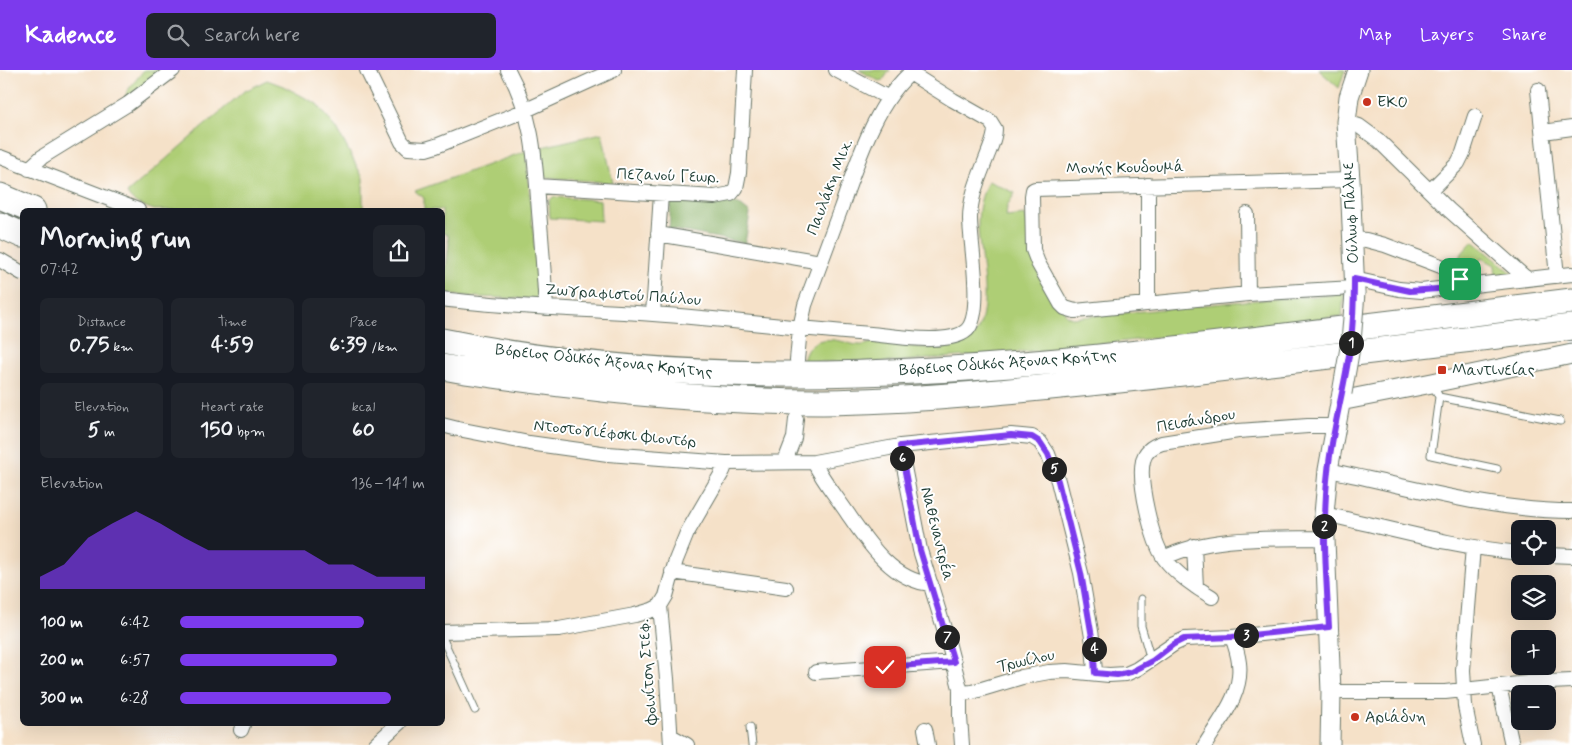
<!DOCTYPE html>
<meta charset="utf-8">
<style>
:root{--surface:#171b24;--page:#20242c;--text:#f1f3f6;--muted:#9ea1a6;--accent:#7c3aed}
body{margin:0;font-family:Mynerve,sans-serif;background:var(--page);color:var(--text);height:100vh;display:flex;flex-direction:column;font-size:19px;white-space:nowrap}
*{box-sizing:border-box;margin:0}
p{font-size:16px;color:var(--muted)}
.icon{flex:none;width:28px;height:28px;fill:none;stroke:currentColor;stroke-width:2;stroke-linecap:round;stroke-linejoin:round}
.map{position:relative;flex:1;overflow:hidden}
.drawer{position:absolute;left:20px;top:138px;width:425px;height:518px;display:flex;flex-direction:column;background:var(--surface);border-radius:8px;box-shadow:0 5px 20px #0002}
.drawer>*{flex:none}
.tools{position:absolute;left:1511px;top:450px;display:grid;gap:10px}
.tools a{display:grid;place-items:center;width:45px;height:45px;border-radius:8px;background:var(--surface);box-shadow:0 5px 20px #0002;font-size:25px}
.pin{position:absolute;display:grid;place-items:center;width:42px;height:42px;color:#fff;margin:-21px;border-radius:10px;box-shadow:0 2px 8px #0006}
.km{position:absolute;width:25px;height:25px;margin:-12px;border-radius:50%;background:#222;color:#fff;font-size:14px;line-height:25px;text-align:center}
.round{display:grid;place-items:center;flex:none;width:52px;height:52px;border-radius:8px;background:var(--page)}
.overview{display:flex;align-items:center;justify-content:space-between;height:85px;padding:0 20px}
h1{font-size:28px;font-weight:700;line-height:38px}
.stats{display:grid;grid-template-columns:repeat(3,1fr);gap:8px;height:85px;padding:5px 20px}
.stats div{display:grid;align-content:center;border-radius:8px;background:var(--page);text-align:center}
.stats b{font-size:21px;font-weight:700}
.stats small{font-size:14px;font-weight:400}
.stats p{font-size:14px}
.chart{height:140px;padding:10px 20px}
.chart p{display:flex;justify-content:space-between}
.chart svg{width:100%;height:90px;margin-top:5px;fill:var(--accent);opacity:.7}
ul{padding:0 20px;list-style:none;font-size:16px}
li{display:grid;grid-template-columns:80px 60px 1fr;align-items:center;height:38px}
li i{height:12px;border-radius:6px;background:var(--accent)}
header{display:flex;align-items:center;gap:30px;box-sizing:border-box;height:70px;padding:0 25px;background:var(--accent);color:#fff}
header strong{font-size:24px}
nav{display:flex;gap:28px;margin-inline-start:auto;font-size:18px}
.search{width:350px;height:45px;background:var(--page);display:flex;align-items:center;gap:12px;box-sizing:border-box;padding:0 18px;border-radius:8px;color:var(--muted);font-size:19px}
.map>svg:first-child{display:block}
</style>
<header>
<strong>Kadence</strong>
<div class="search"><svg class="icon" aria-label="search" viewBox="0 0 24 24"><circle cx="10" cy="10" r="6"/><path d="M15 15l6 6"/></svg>Search here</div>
<nav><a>Map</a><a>Layers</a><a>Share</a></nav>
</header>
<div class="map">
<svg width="1572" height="675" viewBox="0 0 1572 675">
<rect width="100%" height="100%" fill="#fff"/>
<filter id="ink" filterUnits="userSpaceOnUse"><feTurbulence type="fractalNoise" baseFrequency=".02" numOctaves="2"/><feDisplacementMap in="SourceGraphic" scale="10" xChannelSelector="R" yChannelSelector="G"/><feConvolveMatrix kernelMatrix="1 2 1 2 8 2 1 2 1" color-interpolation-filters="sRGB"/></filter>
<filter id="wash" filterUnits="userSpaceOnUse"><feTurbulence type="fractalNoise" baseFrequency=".0096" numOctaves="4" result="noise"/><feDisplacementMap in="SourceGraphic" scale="20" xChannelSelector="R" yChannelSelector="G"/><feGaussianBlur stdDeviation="1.12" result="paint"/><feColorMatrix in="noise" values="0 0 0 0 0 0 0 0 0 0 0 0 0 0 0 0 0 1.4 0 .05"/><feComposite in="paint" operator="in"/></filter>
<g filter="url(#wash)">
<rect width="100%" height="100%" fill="#f5e1c8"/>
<!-- green -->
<path fill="#aece75" stroke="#668654" d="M144 0H165L124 30 128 20Z
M859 0H890L883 10 879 11Z
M1319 0H1345L1339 18Z
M267 10 283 16 317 34 337 59 363 108V140H154C145 136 132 134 127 123L243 22Z
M602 63 613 113 544 107 542 77Z
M526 81 535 183 537 229 477 227 443 224 449 174 448 165 443 163 442 140H424V128L415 121Z
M988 111 1015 123 1007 136 1006 147 1025 145 1028 156 1066 245 1072 248 1245 231 1344 224 1342 246 1058 279 890 292H803C807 271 821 267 840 271 847 272 852 275 859 275 866 276 873 271 881 272 906 275 940 284 964 273 999 258 978 184 978 155 978 139 981 126 988 111Z
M553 127 600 130 601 151 550 148 549 131Z
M1473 171 1511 202 1512 204 1496 208 1495 195 1482 188 1476 196 1472 206 1455 201 1462 183Z"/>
<!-- forest -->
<path fill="#8ab166" stroke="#54774d" d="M673 129 733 133 740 135 750 143 745 173 669 159 671 131Z"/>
</g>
<g filter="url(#ink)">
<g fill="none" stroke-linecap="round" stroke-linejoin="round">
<defs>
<path id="lane" d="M1432 313 1439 327 1560 351
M1439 327 1431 385 1497 399
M1141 529V556L1151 590
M442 567 475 640
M750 657 752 675"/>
<path id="street" d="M367 0 402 72 408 78 426 79 436 76 526 40 614 0
M508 0C534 48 535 89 539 142 542 174 544 206 546 238
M836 0 889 28
M1538 20 1557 206
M1346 52 1359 56 1378 70 1449 140 1527 209
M1543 62 1572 58
M0 87 138 140
M29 99 42 87 128 34 173 0
M1350 110 1035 119 1033 120 1032 126 1033 180 1038 193 1061 234 1065 238 1075 241 1248 224 1354 218
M1148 115V234
M537 116 715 127 731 124 736 118 739 103 745 0
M1430 121 1458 93 1463 83 1475 46
M1247 144 1248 224
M658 164 821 192
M1352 169 1366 170 1385 175 1446 198 1456 203 1464 217
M0 190 22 203
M1354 209 1399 219 1421 221 1572 204
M442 229C512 238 583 239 653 244 726 249 798 259 871 264 894 266 950 276 967 260 984 243 970 173 970 149 970 126 980 105 988 84 991 76 995 68 995 59L990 51 953 30 910 3
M653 244 661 124
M797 290 800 258 805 235C817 203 829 170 841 138 857 93 876 30 914 0
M442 355 458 359 529 373 608 384 726 393 814 392 900 376 920 480 947 568 960 618V647L962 675
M900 376 1011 365 1032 367 1040 372 1048 384 1058 411 1081 503 1093 573 1095 603
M785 391 794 368 796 349
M814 392C823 411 836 426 848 444 868 473 893 511 931 514
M1328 400C1407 416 1491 441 1572 441
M1324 444C1389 458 1453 477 1520 483
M1194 476 1196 517
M1548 485 1572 486
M1164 488C1210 465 1273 469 1324 468
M672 502 786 518
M1212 527C1196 518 1175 503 1164 488 1152 471 1138 411 1143 391 1145 381 1152 376 1162 373L1238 361 1308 356H1335
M442 562 559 559 635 545 652 540 660 536
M816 602 954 592
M1499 616 1512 675
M1331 622H1445L1528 613 1572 611
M961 623 972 622 1022 607 1049 602 1067 601 1109 605 1126 604 1137 599 1174 574 1185 569 1232 567 1329 557
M925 659 928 675
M241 660 244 652
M671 666 687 675
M375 675 400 652
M671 675 667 609 660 536 666 526 676 490 687 463 723 401 726 393
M1205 675C1220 650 1243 624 1239 593 1238 584 1235 575 1232 567
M1473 675 1465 636 1463 600 1473 477"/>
<path id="secondary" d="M1355 223 1350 110 1346 52 1349 27 1358 0
M1340 331 1432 313 1572 284
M1330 675 1331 622 1324 444 1328 400 1342 323"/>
<path id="highway" d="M0 126 33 140
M0 155 22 165
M442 271C718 328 1001 301 1277 267 1376 255 1474 243 1572 231
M442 297C504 308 567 315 629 322 693 328 758 332 823 332 922 331 1020 320 1119 310 1270 294 1421 275 1572 257"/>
</defs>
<!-- lane casing -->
<use href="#lane" stroke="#6a7668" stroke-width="9"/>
<!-- street casing -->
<use href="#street" stroke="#6a7668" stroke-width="16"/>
<!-- secondary casing -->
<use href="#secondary" stroke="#6a7668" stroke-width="21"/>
<!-- highway casing -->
<use href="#highway" stroke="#6a7668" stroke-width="27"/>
<!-- lane -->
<use href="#lane" stroke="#fff" stroke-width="7"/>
<!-- street -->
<use href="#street" stroke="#fff" stroke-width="14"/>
<!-- secondary -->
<use href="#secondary" stroke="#fff" stroke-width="19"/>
<!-- highway -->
<use href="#highway" stroke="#fff" stroke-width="25"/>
<defs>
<path id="secondary-bridge" d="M1342 323 1351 272 1355 223"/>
</defs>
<!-- secondary-bridge casing -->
<use href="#secondary-bridge" stroke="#6a7668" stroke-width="21" stroke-linecap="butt"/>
<!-- secondary-bridge -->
<use href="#secondary-bridge" stroke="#fff" stroke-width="19"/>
</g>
</g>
<g fill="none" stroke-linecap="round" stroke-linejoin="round" filter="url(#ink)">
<defs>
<path id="route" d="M885 597 954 592 920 480 900 376 1011 365 1032 367 1040 372 1048 384 1058 411 1081 503 1093 573 1095 603 1117 605 1131 602 1152 591 1174 574 1184 569 1232 567 1329 557C1326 505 1322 454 1328 401 1332 362 1343 324 1349 285 1353 260 1354 234 1354 209L1410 221 1464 217 1460 209"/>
</defs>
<!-- route casing -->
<use href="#route" stroke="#fff" stroke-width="10"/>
<!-- route -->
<use href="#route" stroke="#7c3aed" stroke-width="6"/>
</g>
<!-- markers -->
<g fill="#c8321e" stroke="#fff" stroke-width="2">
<circle cx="1367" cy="32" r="5"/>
<rect x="1437" y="295" width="10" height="10" rx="2.5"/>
<circle cx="1355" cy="647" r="5"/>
</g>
<g text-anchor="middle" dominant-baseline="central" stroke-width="4" stroke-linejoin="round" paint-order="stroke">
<!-- poi labels -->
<g font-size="16" fill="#1f3d34" stroke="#fff" text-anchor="start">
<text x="1377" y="32">EKO</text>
<text x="1452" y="300">Μαντινείας</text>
<text x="1365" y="647">Αριάδνη</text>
</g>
<!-- street labels -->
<g font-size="16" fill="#1f3d34" stroke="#fff">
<text transform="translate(1125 98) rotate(-1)">Μονής Κουδουμά</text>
<text transform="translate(668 106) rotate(2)">Πεζανού Γεωρ.</text>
<text transform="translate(830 117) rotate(-69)">Παυλάκη Μιχ.</text>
<text transform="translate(1351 143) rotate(-93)">Ούλωφ Πάλμε</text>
<text transform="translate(623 225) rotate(4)">Ζωγραφιστού Παύλου</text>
<text transform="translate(604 291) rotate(6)">Βόρειος Οδικός Άξονας Κρήτης</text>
<text transform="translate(1008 293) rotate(-4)">Βόρειος Οδικός Άξονας Κρήτης</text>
<text transform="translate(1196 351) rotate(-10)">Πεισάνδρου</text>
<text transform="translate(615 364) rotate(6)">Ντοστογιέφσκι Φιοντόρ</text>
<text transform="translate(937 464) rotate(76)">Ναθεναντρέα</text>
<text transform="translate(1026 591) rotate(-12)">Τρωίλου</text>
<text transform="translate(648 602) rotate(-95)">Φοινίτση Στεφ.</text>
</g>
</g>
</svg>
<div class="tools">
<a><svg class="icon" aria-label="locate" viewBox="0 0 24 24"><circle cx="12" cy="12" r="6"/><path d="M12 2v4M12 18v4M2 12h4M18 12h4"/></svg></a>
<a><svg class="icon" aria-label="layers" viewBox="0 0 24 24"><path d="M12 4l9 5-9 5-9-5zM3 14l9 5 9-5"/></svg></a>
<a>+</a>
<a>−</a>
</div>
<div class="pin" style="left:1460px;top:209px;background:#1e9e55"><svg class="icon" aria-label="arrive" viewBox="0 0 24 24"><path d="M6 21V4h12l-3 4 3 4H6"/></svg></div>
<div class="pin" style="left:885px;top:597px;background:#d93025"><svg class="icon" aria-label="check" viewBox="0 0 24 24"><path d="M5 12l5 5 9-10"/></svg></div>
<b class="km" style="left:1351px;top:273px">1</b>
<b class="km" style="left:1324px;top:456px">2</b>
<b class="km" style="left:1246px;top:565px">3</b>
<b class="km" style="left:1094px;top:579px">4</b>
<b class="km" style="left:1054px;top:399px">5</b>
<b class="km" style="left:902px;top:388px">6</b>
<b class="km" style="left:947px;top:567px">7</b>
<section class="drawer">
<div class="overview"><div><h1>Morning run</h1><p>07:42</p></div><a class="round"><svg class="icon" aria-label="share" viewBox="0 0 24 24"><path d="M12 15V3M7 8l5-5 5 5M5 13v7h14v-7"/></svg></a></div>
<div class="stats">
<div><p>Distance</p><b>0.75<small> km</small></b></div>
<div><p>Time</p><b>4:59</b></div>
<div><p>Pace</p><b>6:39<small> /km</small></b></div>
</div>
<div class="stats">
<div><p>Elevation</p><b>5<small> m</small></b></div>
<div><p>Heart rate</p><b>150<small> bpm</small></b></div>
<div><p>kcal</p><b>60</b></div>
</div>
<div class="chart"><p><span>Elevation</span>136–141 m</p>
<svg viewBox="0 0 160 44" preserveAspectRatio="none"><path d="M0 44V38L10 32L20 19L30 12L40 6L50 12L60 19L70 25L80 25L90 25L100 25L110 25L120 32L130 32L140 38L150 38L160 38V44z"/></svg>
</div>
<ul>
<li><b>100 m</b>6:42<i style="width:75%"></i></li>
<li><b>200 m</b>6:57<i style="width:64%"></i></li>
<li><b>300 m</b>6:28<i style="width:86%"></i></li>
</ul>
</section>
</div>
